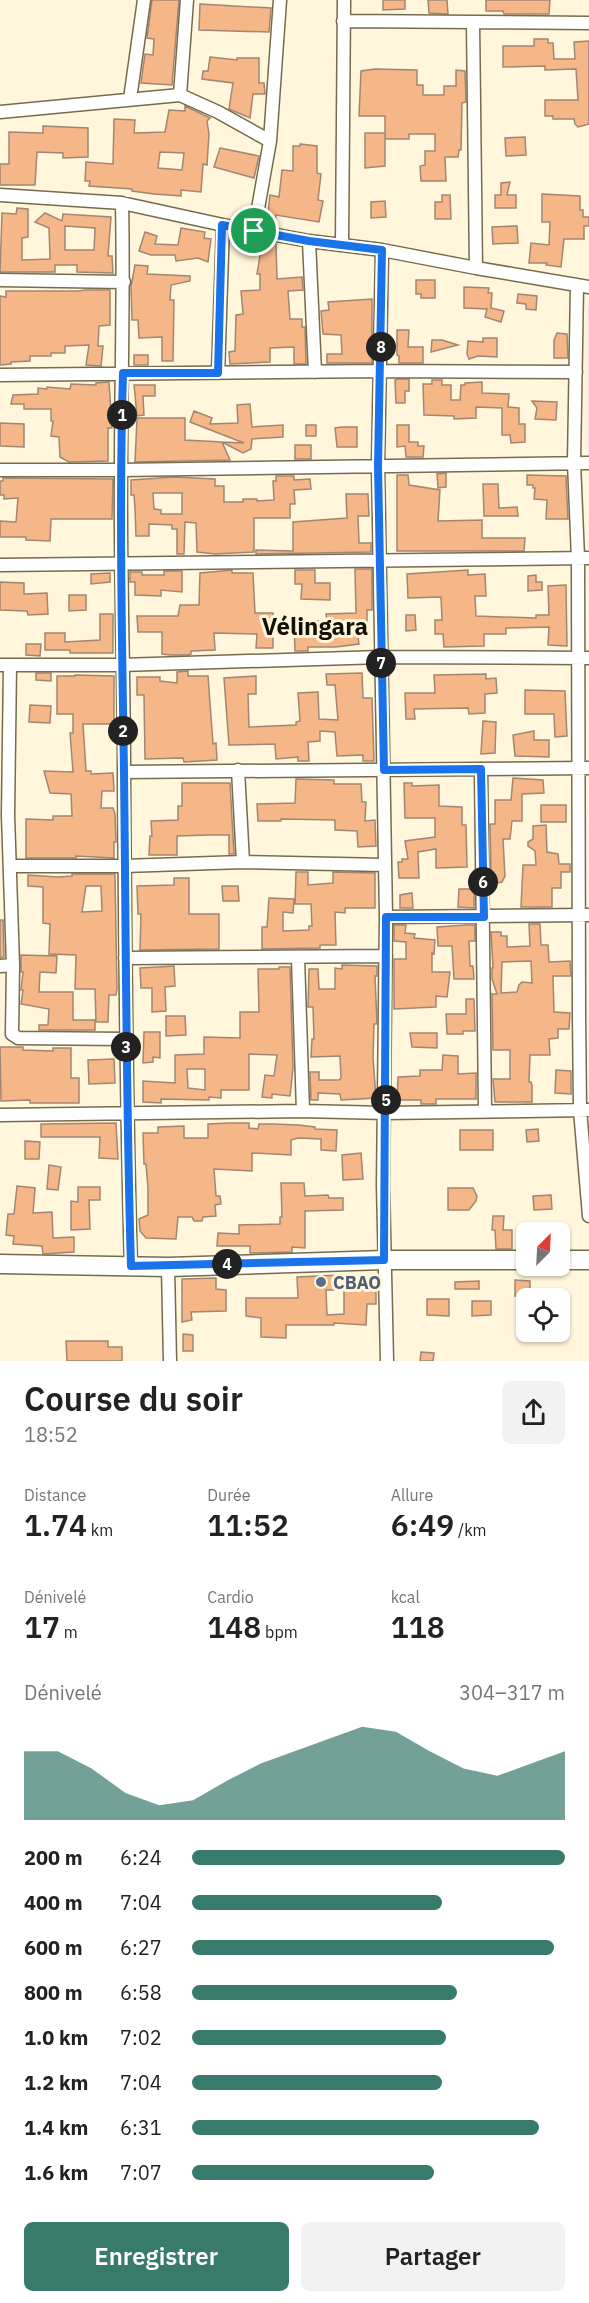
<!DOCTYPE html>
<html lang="fr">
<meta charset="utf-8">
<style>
:root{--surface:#fff;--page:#f2f2f2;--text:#222;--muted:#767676;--accent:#387a6c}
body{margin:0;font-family:"IBM Plex Sans",sans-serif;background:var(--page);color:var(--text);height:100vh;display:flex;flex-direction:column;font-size:22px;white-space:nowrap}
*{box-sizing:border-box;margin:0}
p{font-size:20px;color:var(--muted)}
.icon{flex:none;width:33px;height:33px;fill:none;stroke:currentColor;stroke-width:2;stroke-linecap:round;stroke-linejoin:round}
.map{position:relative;height:1361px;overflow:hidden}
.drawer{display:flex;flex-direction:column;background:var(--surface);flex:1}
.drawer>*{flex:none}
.needle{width:39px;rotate:24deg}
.tools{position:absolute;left:516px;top:1222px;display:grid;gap:12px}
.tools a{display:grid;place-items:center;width:54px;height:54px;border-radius:9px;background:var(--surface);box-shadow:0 2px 4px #0004;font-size:30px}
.pin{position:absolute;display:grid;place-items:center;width:51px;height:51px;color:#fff;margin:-26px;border:3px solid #fff;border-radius:50%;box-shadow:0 2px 6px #0007}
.km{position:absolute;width:30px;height:30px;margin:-15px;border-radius:50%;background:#222;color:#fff;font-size:16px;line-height:30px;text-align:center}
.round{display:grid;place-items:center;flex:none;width:63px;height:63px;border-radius:9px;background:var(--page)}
.overview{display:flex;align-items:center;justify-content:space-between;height:102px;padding:0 24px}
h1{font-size:33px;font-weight:600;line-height:45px}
.stats{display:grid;grid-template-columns:repeat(3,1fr);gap:9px;height:102px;padding:6px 24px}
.stats div{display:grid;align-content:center}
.stats b{font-size:30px;font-weight:600}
.stats small{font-size:16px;font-weight:400}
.stats p{font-size:16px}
.chart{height:168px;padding:12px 24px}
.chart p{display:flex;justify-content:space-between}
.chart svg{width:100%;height:108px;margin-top:6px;fill:var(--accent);opacity:.7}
.primary-button{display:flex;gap:12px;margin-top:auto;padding:12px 24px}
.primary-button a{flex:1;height:69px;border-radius:9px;background:var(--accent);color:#fff;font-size:24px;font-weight:600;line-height:69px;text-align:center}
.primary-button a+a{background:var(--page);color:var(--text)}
ul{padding:0 24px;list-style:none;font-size:20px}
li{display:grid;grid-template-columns:96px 72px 1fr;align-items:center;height:45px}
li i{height:15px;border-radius:8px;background:var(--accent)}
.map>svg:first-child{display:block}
</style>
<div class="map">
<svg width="589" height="1361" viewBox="0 0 589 1361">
<rect width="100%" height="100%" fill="#fff6db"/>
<!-- education -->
<path fill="#efe8fd" d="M587 304H589V455H587Z"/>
<!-- building -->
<path fill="#f5b688" stroke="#a38672" stroke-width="1.5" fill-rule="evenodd" d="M152 0H179L172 85 141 83 145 54 153 55 154 39 147 38Z
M383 0H405V9L383 10Z
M428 0H447L448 14 429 13Z
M486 0H550L549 14H504L503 11H486Z
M200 4 271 8 269 32 199 30Z
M534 39H548V43H553L554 59H575L574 42 589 41V124L578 127 575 124 574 119H553V116H545V100H578L576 69 545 70V66L503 67V46H534Z
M210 57 237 60V58H259V83H264L265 94H253L250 118 229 109 233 83 202 79 203 71H208Z
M375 69 417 70V85H423V95H444V86H456V70L465 71 466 102 462 103 461 150H459L458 157H445L446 181H421L420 166 425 165V151H435V134H409V139H385V116H359L361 71Z
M185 106 210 118 207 121 209 134 207 165 203 164 201 192 181 190V196L154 194 132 191V189L89 186 90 181H85L86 162 113 164 114 119 135 120 134 133 165 132 169 110 185 111ZM160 152 184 153 182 170 158 168Z
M43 126 88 128V157L63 158V153L37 152 35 185H0V164H9V132L43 133Z
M365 133H385V166L365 168Z
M525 137 526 155 506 156 505 138Z
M300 144 317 146V173L321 174 318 200 323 201 319 222 276 215 275 223 267 222 270 195 279 197 282 170 293 171V146H300Z
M220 148 259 156 254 178 214 167Z
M510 182 507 195H516V208H495V195H501V183Z
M542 194 580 196V210H583V217H589V226H584V239H564L561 267 546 265 547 263H529L531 243 549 245 550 222H542Z
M442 195H450L451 219H435V202H442Z
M385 201 386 217 371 218V202Z
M17 208 28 209V237L22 238V260L50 259 49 228 35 222 45 213 62 221 63 214 111 217 108 256H112L113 273 77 272V265H55V272H0L2 213 16 214ZM65 226 95 228 94 250H65Z
M517 226 518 243 493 244 492 227Z
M181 228 205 232 204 238 211 239 208 262 198 258 176 261 175 255H151L139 251 145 232 157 236 155 244 178 245Z
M262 244H276L277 279 302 277 303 290 288 291 290 319H302V327H305L306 364H294V347L270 348V362L230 364 229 352 235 351 236 315 243 314 241 291 260 290V274H257Z
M135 265 148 266 147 274 190 276V281L171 285 170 300H174L173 361H162V337L139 338 138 320H132L131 286Z
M416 280H435V298H421V294H416Z
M464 287 489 288 488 293H492L491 308 504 311 501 322 485 317 487 309 464 308Z
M85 290H110V325L99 326 98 346H103L101 366 86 365 89 345 65 346V353H51V356H30V361L11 362V364L0 365V296L6 297V291H79Z
M518 294 537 296 536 310 526 309V304L517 303Z
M372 299V363H327V354H342L341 335 323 334 321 311 329 310 328 302Z
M397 330H409L408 347H423V363H399V356L397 355Z
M557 333 567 334 568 358H554V340Z
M483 338H497V357L478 356 469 359 467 354 468 341 483 342Z
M432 340H442L458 345 431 352Z
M134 355H148V365H134Z
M398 379H409V391H405V403H396L395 380Z
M432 380H442V385H451V400H460L461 385H465V383L482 382V393L509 394 508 407 519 408V424H525V442L511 443 510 435H502V408L476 407V418L454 419V416L424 415 423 384H432Z
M109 382 112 428H108V461L69 462 60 457 59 437 51 436 53 421H51V409H24V404H11L13 395 38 394V388L47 389V387L70 389 71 384 96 385V383Z
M134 385H155V396H143L144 415 137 416Z
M532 401 557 402 556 420 535 419 537 408Z
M250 404 252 427 283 425V437L252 439 251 449 243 453 222 442 244 443 190 422 194 411 212 418 210 424 238 423 237 405Z
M137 418H185V440L222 442 230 460 135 462Z
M0 423 24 424V447L0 446Z
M306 425H316V436H306Z
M397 425H409V442H418V446H424L423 457H406L405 446 397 447Z
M342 427H357V447H337L335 428Z
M295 445H311V459H295Z
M446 473V487L438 488 437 474Z
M397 475H408L409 485 440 490 438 521 482 520V538H525L524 551H397Z
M527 475 566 476 568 519H546L547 500 534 499 535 488H533V485H527Z
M276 476H294V480L310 479 311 489 294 490 295 504H290V518H254V552L215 554 197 552 196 523 185 522 184 554H177V529H172V525L149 524V536H136L135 508 134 495H131V480L174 477 215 479V486H224V502H243V499H257V501L274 500 273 481H276ZM153 493H182V514H161V510L154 509Z
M3 478 113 479 112 519H51L50 541 26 540V537H0V521L16 522 18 498 4 499V495H0V481H3Z
M483 484H498L499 508 517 507 518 516H484Z
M346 494H368L369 516H358L359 543H371V552L256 554V550L293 551V522L347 518Z
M355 569H372V610H367V624H356L359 644 336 647H308V651H295L294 622 327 621 326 614 356 613Z
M232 570V573H253L255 613H273V648H256L257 634 214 633 215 650 191 651V654L188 655H170L162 654V632H138L137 616H178L180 605H199L200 573Z
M295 570H315V583H330V600L301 599 302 584H295Z
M468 570V575L485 574 486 596H475L476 616 536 618V615H549L548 586 566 585 567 646 548 645 549 627 506 628V634H484V646L444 647 443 634H435V620H442L441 597 408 598 407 574Z
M164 571H182V592L161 590V596L135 595V582H130V572H142V575H164Z
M110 573V582L91 584V574Z
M536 575V582H542V590L528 591V576Z
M0 582 24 583V594L47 593 48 614 28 615 27 611 0 610Z
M69 595H86V610L69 611Z
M100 614H113V653H70V650H45V633H65V642L100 640Z
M406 615H415L416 630 406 631Z
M26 644H41L40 656 26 655Z
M188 671V676H208L213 744 216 743 217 760 184 762 183 758 145 759 144 695H137V677H160V681L177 683V672Z
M36 673H51V681L36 680Z
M362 673 363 698H372L374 761H363V755L337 756 335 732 320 731V741L308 742 309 761H298V757L276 759 275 744 229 745 224 678 256 676V694H248L249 727 296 725V722L300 721 298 693 318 692 319 719 338 720 335 685H327L326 674Z
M486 674V679L496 678 497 693 485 694V713L469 714 468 708 414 709 415 719H406L405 693H435L434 675Z
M75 675 114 676V724H83L86 771H91V774L113 773 114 791H102L101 808H113L115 814 116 842H114V858L76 856V858H26V819L53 820V816H72L71 794 50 793 44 771 73 772 70 733H73V714H57V676H75Z
M525 690 565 691 567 736 555 737 554 714H525Z
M30 705 51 706 50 723 29 722Z
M483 721 496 722 495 753 481 754Z
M534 731V740H549V757L515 756 513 735Z
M513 778 543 780 544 793 522 794V821H512L510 839H503L505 876 502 882 497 883 491 877 490 824H495V800H511Z
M296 779 334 780V784H361L362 802H366L365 821 375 820 376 846 358 847 357 831 335 830V820L281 819V821H258L257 804 295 803Z
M182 783H230L234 854H229V835H210L177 836V855H149L150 836H152L151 821 178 820V806H182Z
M404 783H412V786L439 785V806L462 807V825H466L467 867 436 868V849L418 852 419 878H399L398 862H402V859H408L405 841 435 837V818H405Z
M541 805H566V822H541Z
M546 825 547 852 558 854 559 864H570V872H561V888H552V907H521L523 865H536L535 851 528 846V842L533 839V826Z
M296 872H308V885L333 883V872L375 873V908H345V913L335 912 336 945H320V948L262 949V927H267L269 898 294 899 293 913 283 912V931L309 930V926H312L311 904H295Z
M72 874H115L117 989 116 995H109L108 1022H96L95 989H75L76 955 49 954 50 924 43 923V887L28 886V875L58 877 72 876ZM86 886H101L102 911 82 912Z
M174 878H189V914H219V949L140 950 141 914H138L137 886 174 885Z
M222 886H238L239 901H223Z
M459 889H474V908L458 907Z
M412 893 413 908H400V895Z
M0 920H3L4 957 0 958Z
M529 924H540L541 945H548L549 962 570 961 571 976H553L554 1012 570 1013 569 1029H558V1038L549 1039 550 1055H530L529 1082H531L532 1085V1102H495L493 1079H510V1050H493L492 994H497L492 979V968H493L491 932H501V936H507V947L530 946ZM531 961 532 983 522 982 519 985 517 992 501 993 502 962Z
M394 925H406L405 933 415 934 414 938 435 940 434 954 432 953V972H450L447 997 436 996V1007L394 1009V959H406V942L394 941Z
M466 925H475V941H469L470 966H473L474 979H454L452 946H438L437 927Z
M21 955 57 956 56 973 40 972 39 992H73V1020H95V1030H39V1025H48L49 1009 21 1004 23 990H21L23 972H21Z
M342 965 377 966V976H375L377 1024H374L373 1058 376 1098 341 1100 340 1094 318 1093V1100H311L310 1072H319V1080H339L341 1078 340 1056 311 1057 312 1039H314L313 1007H308L309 969H318L319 989H335V968L342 969Z
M174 966 175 986 165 987 166 1011 152 1012V988H141L140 968Z
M279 967H290L293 1068 290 1096 272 1094V1098L262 1097 265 1075 274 1076 277 1055 249 1054V1090H221V1098L209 1097V1100L161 1099V1103L143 1102V1081L175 1083V1055L204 1054V1037L240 1038V1012H259L258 969H279ZM187 1069H205V1090L188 1088Z
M466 999H474L475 1031H463V1034H447L446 1014H466Z
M166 1016H185L186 1035 166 1036Z
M144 1032H160V1058L153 1057V1062L143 1063Z
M410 1033H437V1048L412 1047Z
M0 1047H23V1050L53 1051V1048H71V1078H79V1103H30V1100L1 1101Z
M443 1055 458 1056V1074L476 1073V1099H436V1104H421V1100H397L398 1077 420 1076V1070H442Z
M114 1059 115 1083 89 1084 88 1060Z
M556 1070 571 1071V1094L555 1093Z
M116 1123 118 1159 99 1158 100 1137H41V1124Z
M229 1123H249V1128L258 1129 259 1124H272L298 1125 315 1127V1129L337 1130 336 1151 321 1150V1139L298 1138 291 1140V1155L252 1153V1171L214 1169 216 1196H220L221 1204 215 1205 216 1216 203 1217 202 1221H194L192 1217H178L176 1239 146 1238 140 1231 139 1219 148 1215V1188L146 1164H144L143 1133H158V1127L184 1126V1138H208V1124Z
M538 1129 539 1141 527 1142 526 1130Z
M460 1130H493V1150H460Z
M25 1141 40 1142 39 1159H25Z
M361 1153 363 1179 343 1180 342 1155Z
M49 1165 61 1167 58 1190 47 1189Z
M281 1183H304L305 1196 328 1195 329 1198H343V1210L305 1211V1248L292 1247V1252L250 1253V1246H217L218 1233 239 1234V1225L280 1224V1217H282Z
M17 1186 35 1188 33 1213 52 1212 53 1238 74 1237V1252L43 1254 42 1246 13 1244 14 1236 6 1235 8 1214H14Z
M78 1187H100V1200H89L90 1229 71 1230V1201L78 1202Z
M448 1188H473L477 1196 476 1201 469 1210H448Z
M551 1195 552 1209 534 1210 533 1196Z
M493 1216H504L503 1230H512V1249H496L495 1230H492Z
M340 1275V1290H326L327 1315 344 1314V1285H376V1304H367L366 1325 334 1323V1325H286V1338L261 1337V1318L246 1316V1298H298L297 1277Z
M216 1278V1289L226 1290V1311L191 1312 192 1320 182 1322V1279Z
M515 1280 530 1281V1290H526V1296H515Z
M479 1281V1289H455V1282Z
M427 1299H449V1316L427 1315Z
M472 1301H491V1315L472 1316Z
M183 1334 193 1335V1351H183Z
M66 1341H108V1347H122V1361H67Z
M421 1352 434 1353 433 1361H420Z"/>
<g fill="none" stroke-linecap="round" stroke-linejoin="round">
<defs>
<path id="street" d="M343 21 589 23
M473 23 476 268
M180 95 187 0
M130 99 144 0
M0 112 180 95 218 112 270 141
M0 195 122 203 223 225 309 241 382 250 476 268 589 287
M122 203C124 292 121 381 121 470 120 572 124 673 124 775 125 939 126 1102 131 1266
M254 231 270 141 280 0
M309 241 315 372
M342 244 344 0
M382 250 378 466 386 917 383 1185 387 1361
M0 280 124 282
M577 285 574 463 578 558 579 1013 580 1110 589 1216
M218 373 223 225
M0 375 381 371 576 372
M0 470H120L589 463
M0 565 589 558
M0 665H121L381 657 589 658
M10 665 8 815 13 965 12 1034 18 1038 126 1039
M481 769 485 1110
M238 770 243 862
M124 772 589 768
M10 866H124L243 862 385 865
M386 917 589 915
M125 958 386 956
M298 958 303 1111
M0 966 13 965
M0 1115 303 1111 386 1113 589 1110
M168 1267 170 1361"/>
<path id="primary" d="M560 1260H589
M0 1264 168 1267 384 1260H526"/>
</defs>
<!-- street casing -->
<use href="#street" stroke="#756b4d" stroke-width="15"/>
<!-- primary casing -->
<use href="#primary" stroke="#756b4d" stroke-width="21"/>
<!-- street -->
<use href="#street" stroke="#fff" stroke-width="12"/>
<!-- primary -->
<use href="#primary" stroke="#fff" stroke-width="18"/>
</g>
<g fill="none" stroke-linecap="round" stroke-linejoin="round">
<defs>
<path id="route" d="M222 225 309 241 382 250 378 466 384 770 481 769 484 917H386L384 1260 131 1266C126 1102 126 937 124 772 122 639 119 506 123 373H218Z"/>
</defs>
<!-- route casing -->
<use href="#route" stroke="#fff" stroke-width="12"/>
<!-- route -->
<use href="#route" stroke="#1a73e8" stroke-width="8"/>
</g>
<!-- markers -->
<circle fill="#5c6f8a" stroke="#fff6db" stroke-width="2" cx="321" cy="1282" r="6"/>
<g text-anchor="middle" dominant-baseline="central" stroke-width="6" stroke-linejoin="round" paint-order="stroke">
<!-- service labels -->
<g font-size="18" font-weight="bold" fill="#4e5e75" stroke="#fff6db" text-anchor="start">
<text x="333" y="1282">CBAO</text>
</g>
<!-- district labels -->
<g font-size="24" font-weight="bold" fill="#131005" stroke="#fff6db">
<text x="315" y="626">Vélingara</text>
</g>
</g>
</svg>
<div class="tools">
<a><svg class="needle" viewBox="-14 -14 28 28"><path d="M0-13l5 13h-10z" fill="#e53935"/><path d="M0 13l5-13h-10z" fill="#767676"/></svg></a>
<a><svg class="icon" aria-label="locate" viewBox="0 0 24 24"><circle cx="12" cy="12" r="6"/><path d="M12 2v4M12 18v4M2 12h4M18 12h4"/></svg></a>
</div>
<div class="pin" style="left:254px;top:231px;background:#1e9e55"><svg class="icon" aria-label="arrive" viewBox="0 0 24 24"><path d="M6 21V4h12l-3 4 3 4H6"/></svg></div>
<b class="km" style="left:122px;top:415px">1</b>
<b class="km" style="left:123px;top:731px">2</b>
<b class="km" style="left:126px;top:1047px">3</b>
<b class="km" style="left:227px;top:1264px">4</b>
<b class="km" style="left:386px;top:1100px">5</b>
<b class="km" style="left:483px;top:882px">6</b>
<b class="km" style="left:381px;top:663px">7</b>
<b class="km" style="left:381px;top:347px">8</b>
</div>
<section class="drawer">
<div class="overview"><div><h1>Course du soir</h1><p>18:52</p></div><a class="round"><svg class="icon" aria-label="share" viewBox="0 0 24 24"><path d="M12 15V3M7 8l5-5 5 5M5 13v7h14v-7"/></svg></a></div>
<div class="stats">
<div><p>Distance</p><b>1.74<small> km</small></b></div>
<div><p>Durée</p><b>11:52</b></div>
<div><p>Allure</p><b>6:49<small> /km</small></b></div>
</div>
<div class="stats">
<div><p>Dénivelé</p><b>17<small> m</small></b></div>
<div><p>Cardio</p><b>148<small> bpm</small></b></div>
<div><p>kcal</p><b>118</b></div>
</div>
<div class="chart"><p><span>Dénivelé</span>304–317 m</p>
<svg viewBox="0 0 160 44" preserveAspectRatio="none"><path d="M0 44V16L10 16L20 23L30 33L40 38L50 36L60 28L70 21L80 16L90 11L100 6L110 8L120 16L130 23L140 26L150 21L160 16V44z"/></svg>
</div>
<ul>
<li><b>200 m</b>6:24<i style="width:100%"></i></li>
<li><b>400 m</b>7:04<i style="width:67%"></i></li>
<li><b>600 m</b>6:27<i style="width:97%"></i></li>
<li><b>800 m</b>6:58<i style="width:71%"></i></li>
<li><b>1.0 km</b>7:02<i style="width:68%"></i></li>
<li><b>1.2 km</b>7:04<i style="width:67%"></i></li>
<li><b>1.4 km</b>6:31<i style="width:93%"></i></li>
<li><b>1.6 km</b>7:07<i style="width:65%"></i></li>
</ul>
<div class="primary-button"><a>Enregistrer</a><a>Partager</a></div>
</section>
